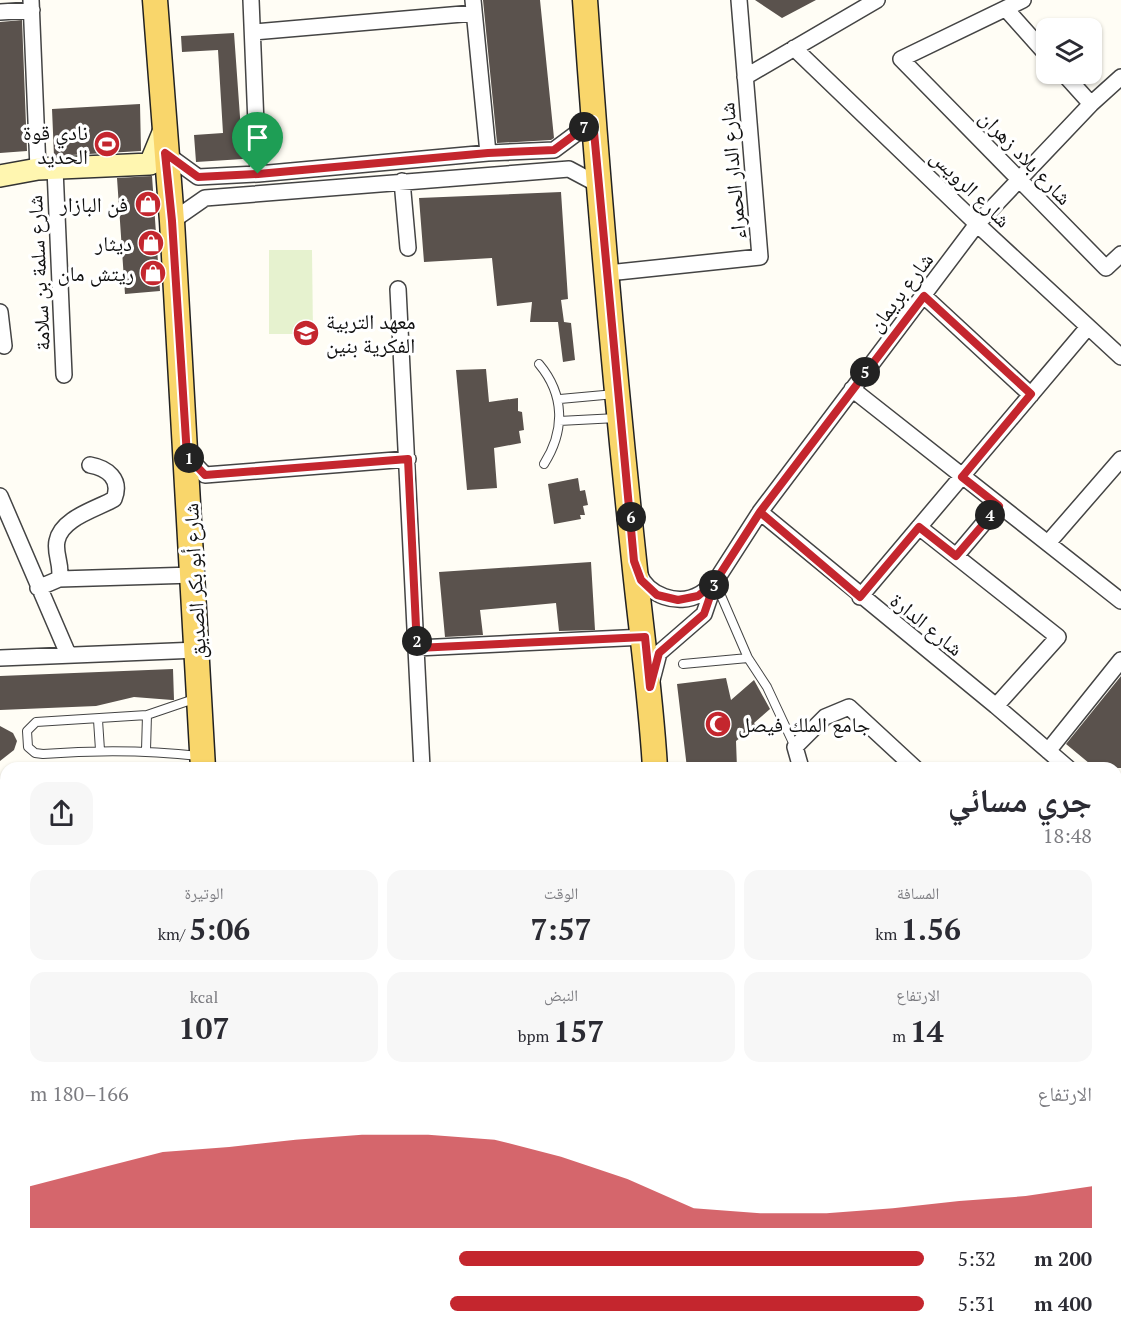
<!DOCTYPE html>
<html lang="ar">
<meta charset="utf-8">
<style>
:root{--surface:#fff;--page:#f7f7f7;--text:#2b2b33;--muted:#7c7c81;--accent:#c4262e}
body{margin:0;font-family:"PT Serif","Noto Naskh Arabic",serif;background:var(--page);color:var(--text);direction:rtl;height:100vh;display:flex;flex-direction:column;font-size:22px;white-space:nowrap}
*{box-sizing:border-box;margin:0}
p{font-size:20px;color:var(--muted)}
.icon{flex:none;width:33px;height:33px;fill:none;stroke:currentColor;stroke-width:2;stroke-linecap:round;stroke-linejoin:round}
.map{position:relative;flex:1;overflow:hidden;direction:ltr}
.sheet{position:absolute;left:0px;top:762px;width:1122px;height:576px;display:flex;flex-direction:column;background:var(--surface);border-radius:18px 18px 0 0;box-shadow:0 2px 4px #0004;direction:rtl}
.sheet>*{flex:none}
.controls{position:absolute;left:1036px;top:18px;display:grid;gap:12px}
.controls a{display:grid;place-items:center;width:66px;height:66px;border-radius:12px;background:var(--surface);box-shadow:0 2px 4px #0004;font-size:30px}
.pin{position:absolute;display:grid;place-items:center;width:51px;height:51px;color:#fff;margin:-62px -26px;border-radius:50% 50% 50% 0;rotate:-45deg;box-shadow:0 0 6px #0007}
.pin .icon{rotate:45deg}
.km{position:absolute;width:30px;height:30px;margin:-15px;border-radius:50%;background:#222;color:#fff;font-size:16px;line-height:30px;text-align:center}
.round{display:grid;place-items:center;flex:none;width:63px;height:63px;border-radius:18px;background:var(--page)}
.overview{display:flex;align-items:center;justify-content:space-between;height:102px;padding:0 30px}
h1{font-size:33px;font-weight:700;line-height:45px}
.metrics{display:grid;grid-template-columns:repeat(3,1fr);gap:9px;height:102px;padding:6px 30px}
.metrics div{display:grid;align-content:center;border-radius:15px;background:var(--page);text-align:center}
.metrics b{font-size:30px;font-weight:700}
.metrics small{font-size:16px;font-weight:400}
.metrics p{font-size:16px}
.chart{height:168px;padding:12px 30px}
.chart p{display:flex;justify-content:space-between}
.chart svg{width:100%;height:108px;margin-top:6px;fill:var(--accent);opacity:.7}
ul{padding:0 30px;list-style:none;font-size:20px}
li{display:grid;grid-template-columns:96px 72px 1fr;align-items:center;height:45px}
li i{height:15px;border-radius:8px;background:var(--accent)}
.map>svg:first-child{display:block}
</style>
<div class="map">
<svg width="1121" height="1338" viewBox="0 0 1121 1338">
<rect width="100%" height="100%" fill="#fffdf5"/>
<!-- pitch -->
<path fill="#e6f2cf" d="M269 250H312L313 334H269Z"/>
<!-- building -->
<path fill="#5a524d" d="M483 0H540L554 138 551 140 497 143Z
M755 0H816L782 18Z
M22 20 27 151 0 153V22Z
M234 33 243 159 196 162 194 135 223 133 218 50 182 52 181 36Z
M140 104 141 151 54 156 52 109Z
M152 176 160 291 125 294 117 178Z
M561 192 568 299 561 300 564 322 571 323 575 360 563 362 558 322H530L532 302 497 306 492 258 424 262 419 198Z
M486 369 489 402 518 398V411L522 412 524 430 519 431 521 443 494 448 497 488 467 490 456 370Z
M578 478 580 491 585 490 588 505 583 506 585 515H580L581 519 554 524 548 484Z
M591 562 595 630 559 631 556 603 480 610 483 635 445 637 439 572Z
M173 669 174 700H172L134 697 96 706 0 710V676Z
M1121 676V768H1095L1066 744Z
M726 678 731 700 754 680 770 709 754 723 756 726 736 741 737 768H687L677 684Z
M0 726 13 733 17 741 14 750 0 761Z"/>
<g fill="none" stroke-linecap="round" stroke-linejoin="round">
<defs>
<path id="lane" d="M539 364C565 395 565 431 544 464
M560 399 615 394
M559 421 617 418
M716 584 748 658 767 687 795 747
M683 664 748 658
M197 698 147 715 36 722 27 731 28 747 35 753 43 754C96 750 146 750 199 756
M98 720 100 750
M146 750 147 715"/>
<path id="street" d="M31 0 38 169
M251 0 258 174
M473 0 488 153
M1023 0 901 59 1106 268 1121 254
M1006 9 1047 55
M0 12 32 10
M253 32 474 13
M794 48 977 224 1121 357
M1064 74 1091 104
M745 77 877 0
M165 153 198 177 258 174 488 153 554 150 593 121
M55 169 64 375
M402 181 408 248
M172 221 205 198 569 169 599 185
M608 273 760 257 739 0
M398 289 422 768
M924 296 1031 395
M0 312 4 346
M852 389 1121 601
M187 456 205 475 408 459
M0 496 68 654
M760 512 996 706 1068 768
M919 527 1058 637 996 706
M1048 543 1121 459
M956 556 999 505
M639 573C647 595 678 607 700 594 705 591 710 586 715 582
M59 579 194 575
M38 588 59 579C63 566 54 554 57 541 61 518 97 509 114 499 122 479 107 468 90 465
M860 597 1088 327
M417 648 645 637
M0 658 198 650
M652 680 659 653 704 614 715 582 760 512 977 224 1091 104 1121 77
M1048 751 1121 660
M801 768 795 747 825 717 849 707 915 768
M1116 809 1121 813
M1116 909 1121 906
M0 929H6
M1116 990 1121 989
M0 1052 2 1069
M1116 1089 1121 1083"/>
<path id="secondary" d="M0 176 38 169 150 164 164 130"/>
<path id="primary" d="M155 0 172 221 203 768
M585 0C598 187 614 374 634 560 641 630 651 698 655 768
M229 1332V1338
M685 1332V1338"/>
</defs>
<!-- lane casing -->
<use href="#lane" stroke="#444" stroke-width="10"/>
<!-- street casing -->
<use href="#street" stroke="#444" stroke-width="18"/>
<!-- secondary casing -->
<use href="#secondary" stroke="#333" stroke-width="24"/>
<!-- primary casing -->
<use href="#primary" stroke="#222" stroke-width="27"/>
<!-- lane -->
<use href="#lane" stroke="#fff" stroke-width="8"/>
<!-- street -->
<use href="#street" stroke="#fff" stroke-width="15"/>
<!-- secondary -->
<use href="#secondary" stroke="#fff6b0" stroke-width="21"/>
<!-- primary -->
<use href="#primary" stroke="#f9d66b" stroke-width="24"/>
</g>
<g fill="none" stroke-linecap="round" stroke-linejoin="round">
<defs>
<path id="route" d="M258 174 198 177 165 153 172 221 187 456 205 475 408 459 417 648 645 637 650 687 659 653 704 614 715 582 760 512 860 597 919 527 956 556 999 506 962 477 1031 394 924 296 760 512 715 582 698 596 678 600 657 595 641 580 634 561 593 121 554 150 488 153 258 174"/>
</defs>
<!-- route casing -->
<use href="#route" stroke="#fff" stroke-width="12"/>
<!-- route -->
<use href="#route" stroke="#c4262e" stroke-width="8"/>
</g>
<!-- icons -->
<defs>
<symbol id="stadium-disc" viewBox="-11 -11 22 22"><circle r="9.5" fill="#c4262e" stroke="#fff"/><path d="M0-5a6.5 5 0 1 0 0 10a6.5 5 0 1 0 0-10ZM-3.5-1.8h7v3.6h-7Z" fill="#fff"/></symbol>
<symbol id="shop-disc" viewBox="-11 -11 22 22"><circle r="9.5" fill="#c4262e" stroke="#fff"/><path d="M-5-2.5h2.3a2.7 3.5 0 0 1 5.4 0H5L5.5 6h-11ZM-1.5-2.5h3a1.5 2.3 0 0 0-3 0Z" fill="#fff"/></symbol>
<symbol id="school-disc" viewBox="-11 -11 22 22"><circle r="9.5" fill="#c4262e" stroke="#fff"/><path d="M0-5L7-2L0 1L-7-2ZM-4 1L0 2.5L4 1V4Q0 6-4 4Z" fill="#fff"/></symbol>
<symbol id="mosque-disc" viewBox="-11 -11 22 22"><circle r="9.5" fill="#c4262e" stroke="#fff"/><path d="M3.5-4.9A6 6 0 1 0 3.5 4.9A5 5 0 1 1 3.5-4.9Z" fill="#fff"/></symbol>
</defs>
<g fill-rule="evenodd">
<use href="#stadium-disc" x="92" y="129" width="30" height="30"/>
<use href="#shop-disc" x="133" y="189" width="30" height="30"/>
<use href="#shop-disc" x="136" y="228" width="30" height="30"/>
<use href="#shop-disc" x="138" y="258" width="30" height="30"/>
<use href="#school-disc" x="291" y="318" width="30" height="30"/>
<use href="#mosque-disc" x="703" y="709" width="30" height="30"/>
</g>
<g text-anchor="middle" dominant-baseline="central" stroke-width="6" stroke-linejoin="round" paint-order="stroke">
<!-- poi labels -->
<g font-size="21" fill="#111" stroke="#fff" text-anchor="end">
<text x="88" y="132">نادي قوة<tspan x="88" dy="24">الحديد</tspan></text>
<text x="128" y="204">فن البازار</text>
<text x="132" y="243">ديثار</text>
<text x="134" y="273">ريتش مان</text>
<text x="326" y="321" text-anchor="start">معهد التربية<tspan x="326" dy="24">الفكرية بنين</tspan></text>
<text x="738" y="724" text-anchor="start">جامع الملك فيصل</text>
</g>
<!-- street labels -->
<g font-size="21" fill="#111" stroke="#fff">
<text transform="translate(1026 157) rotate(46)">شارع بلاد زهران</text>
<text transform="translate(732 171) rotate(-95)">شارع الدار الحمراء</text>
<text transform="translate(971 188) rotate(44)">شارع الرويس</text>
<text transform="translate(38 273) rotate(-93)">شارع سلمة بن سلامة</text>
<text transform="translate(900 292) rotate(-53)">شارع بريمان</text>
<text transform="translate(194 581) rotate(-93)">شارع أبو بكر الصديق</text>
<text transform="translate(927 624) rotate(39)">شارع الدارة</text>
</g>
</g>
</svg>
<div class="controls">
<a><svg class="icon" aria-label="layers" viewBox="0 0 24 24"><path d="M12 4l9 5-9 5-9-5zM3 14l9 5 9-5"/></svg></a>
</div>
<div class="pin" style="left:258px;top:174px;background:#1e9e55"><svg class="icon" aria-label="arrive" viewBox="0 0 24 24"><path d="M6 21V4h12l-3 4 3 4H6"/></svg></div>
<b class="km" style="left:189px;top:458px">1</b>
<b class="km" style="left:417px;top:641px">2</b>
<b class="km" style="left:714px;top:585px">3</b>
<b class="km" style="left:990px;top:515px">4</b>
<b class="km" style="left:865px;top:372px">5</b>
<b class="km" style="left:631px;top:517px">6</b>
<b class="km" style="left:584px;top:127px">7</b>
<section class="sheet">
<div class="overview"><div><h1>جري مسائي</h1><p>18:48</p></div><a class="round"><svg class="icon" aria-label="share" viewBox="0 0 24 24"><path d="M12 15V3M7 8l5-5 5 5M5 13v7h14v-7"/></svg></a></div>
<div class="metrics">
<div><p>المسافة</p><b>1.56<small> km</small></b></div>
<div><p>الوقت</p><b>7:57</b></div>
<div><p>الوتيرة</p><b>5:06<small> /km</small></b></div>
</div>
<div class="metrics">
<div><p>الارتفاع</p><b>14<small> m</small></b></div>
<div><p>النبض</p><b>157<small> bpm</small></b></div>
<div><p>kcal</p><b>107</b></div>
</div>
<div class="chart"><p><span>الارتفاع</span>166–180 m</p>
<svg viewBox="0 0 160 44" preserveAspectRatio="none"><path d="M0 44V27L10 20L20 13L30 11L40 8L50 6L60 6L70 8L80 15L90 24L100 36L110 38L120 38L130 36L140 33L150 31L160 27V44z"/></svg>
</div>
<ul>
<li><b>200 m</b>5:32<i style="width:52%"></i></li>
<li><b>400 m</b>5:31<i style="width:53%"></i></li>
</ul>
</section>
</div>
